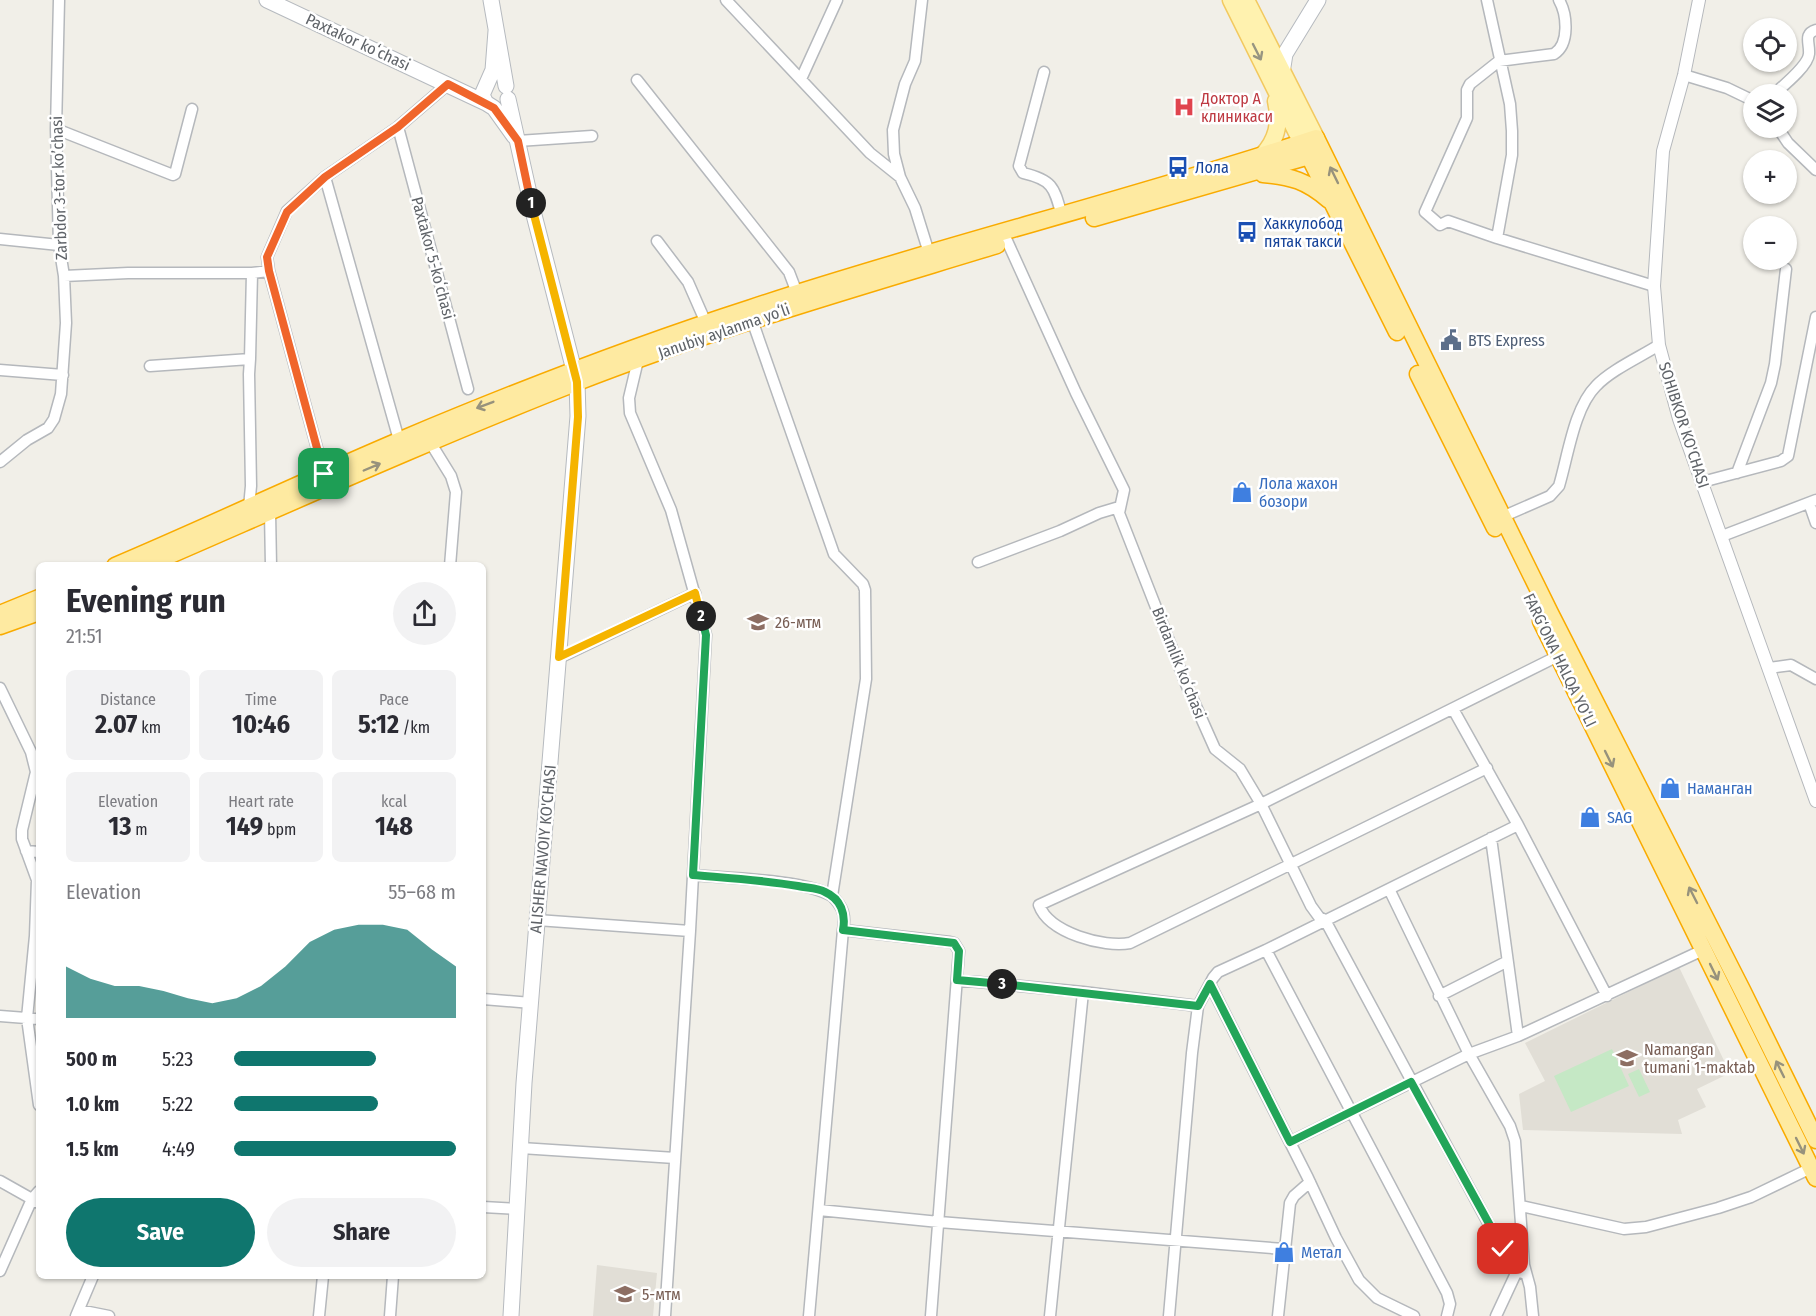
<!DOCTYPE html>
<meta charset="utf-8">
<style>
:root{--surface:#fff;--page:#f2f2f3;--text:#2b2b33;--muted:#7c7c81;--accent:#0f766e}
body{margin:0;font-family:"Fira Sans Condensed",sans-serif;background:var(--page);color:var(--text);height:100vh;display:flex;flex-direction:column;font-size:22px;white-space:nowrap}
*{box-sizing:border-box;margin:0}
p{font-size:20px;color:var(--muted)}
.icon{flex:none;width:33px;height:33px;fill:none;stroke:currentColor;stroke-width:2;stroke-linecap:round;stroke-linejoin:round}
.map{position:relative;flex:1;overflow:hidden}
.sheet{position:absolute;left:36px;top:562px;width:450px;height:717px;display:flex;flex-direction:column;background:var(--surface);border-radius:9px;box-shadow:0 2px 4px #0004}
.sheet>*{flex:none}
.controls{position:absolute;left:1743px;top:18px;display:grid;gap:12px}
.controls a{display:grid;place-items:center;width:54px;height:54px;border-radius:50%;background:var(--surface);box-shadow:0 2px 4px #0004;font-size:30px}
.pin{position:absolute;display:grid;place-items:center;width:51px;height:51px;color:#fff;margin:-26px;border-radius:12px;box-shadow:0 3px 9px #0006}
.km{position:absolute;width:30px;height:30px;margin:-15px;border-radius:50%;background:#222;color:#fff;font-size:16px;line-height:30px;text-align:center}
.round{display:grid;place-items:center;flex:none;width:63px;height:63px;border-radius:32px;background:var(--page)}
.overview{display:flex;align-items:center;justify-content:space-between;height:102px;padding:0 30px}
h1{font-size:33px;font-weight:700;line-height:45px}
.figures{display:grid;grid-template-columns:repeat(3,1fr);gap:9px;height:102px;padding:6px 30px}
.figures div{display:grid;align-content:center;border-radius:9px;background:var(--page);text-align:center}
.figures b{font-size:26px;font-weight:700}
.figures small{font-size:16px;font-weight:400}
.figures p{font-size:16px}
.chart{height:168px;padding:12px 30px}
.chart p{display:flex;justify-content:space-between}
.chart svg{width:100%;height:108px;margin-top:6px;fill:var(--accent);opacity:.7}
.primary-button{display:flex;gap:12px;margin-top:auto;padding:12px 30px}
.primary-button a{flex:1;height:69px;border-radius:36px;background:var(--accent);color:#fff;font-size:24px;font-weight:700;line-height:69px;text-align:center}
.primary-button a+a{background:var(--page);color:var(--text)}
ul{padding:0 30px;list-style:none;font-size:20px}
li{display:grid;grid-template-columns:96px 72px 1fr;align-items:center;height:45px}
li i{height:15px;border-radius:8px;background:var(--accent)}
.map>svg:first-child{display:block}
</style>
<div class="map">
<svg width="1816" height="1316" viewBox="0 0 1816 1316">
<rect width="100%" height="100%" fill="#f1efe8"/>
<!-- education -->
<path fill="#e1ded6" d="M1679 967 1730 1073 1697 1089 1706 1107 1678 1120 1682 1134 1523 1130 1519 1094 1545 1081 1525 1043Z
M597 1265 657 1273 653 1316H593Z"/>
<!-- park -->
<path fill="#c5e8c5" d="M1612 1049 1629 1086 1571 1112 1554 1076Z
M1639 1069 1650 1092 1639 1097 1628 1074Z"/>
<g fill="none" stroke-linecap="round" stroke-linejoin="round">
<defs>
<path id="minor" d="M726 0 870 153 900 177
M922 0 915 61 905 84 893 130 894 154 900 177 915 208 929 253
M1487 0 1510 104 1512 131V155L1497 238
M1559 0C1567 14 1570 44 1554 54L1499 61 1470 84 1467 90V118L1425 212 1440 225 1448 221 1497 238 1654 286
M1044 72 1019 166 1023 173C1053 180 1054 187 1062 216
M1684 75 1727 88 1754 101
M801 79 837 0
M637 80 789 272 797 293
M1774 94C1783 86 1808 66 1809 54 1810 43 1803 34 1816 30
M398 127 468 389
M1778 128 1788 143 1816 170
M56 129 173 175 175 174 192 109
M518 141 592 136
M325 177 399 440
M1003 232 1076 393 1124 490 1119 513 1186 684 1215 749 1240 769 1261 804 1311 906 1319 917 1325 920 1507 1258 1517 1271 1526 1274
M0 239 59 245
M657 241 688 282 706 323
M64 276 128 273H252L269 271
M250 359 252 273
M638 360 629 398 630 413 671 510 706 635 690 931 665 1316
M150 366 250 359 249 374 251 486 249 507
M0 370 63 375
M430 442 451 476 456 492 450 566
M0 462 27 440 48 428 54 419 61 394 66 323 64 276 59 245 56 129 59 0
M1737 473 1771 383 1775 364 1786 269
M324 474 269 271 267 257 287 211 325 177 398 127 448 84
M1702 482 1781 461 1788 456 1816 317
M1809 503 1816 523
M270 512 271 566
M1502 517 1550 496 1559 486C1568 456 1574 408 1596 386 1611 370 1640 357 1659 345
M1722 536 1816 500
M978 562 1060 531 1099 513 1119 507
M559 658 695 593
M1769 668 1791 665 1816 679
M0 688 31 752 36 772 22 830V839L37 880 35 936 27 1018 39 1105
M1453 709 1518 825 1607 996
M1487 768 1130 943C1104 948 1049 933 1039 905L1261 804 1558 656
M1491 838 1518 1036
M26 851 39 852
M693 875C726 878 807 880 832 896L866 679 865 590 863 584 834 554 752 320
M1389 889 1469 1054 1510 1126 1515 1141 1524 1265 1530 1287 1533 1316
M832 896C843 907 846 915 843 930L950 942 954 943 959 951 931 1316
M537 920 690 931
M1266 950 1447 1293 1450 1304 1447 1316
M957 980 1083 992 1198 1006
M1210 984 1308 1178 1336 1238 1359 1280 1377 1298 1414 1316
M1439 996 1506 962
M483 999 531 1003
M0 1016 39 1019
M1290 1142 1469 1054 1518 1036 1703 950
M521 1148 675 1158
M0 1181 39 1203
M1521 1206 1624 1229 1646 1227 1718 1208 1751 1197 1811 1168
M483 1207 518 1209
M819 1210 939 1222 1284 1249
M0 1271 32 1199 39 1191
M79 1310 109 1316
M76 1316 93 1276
M319 1316 323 1276
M390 1316 393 1276
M809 1316 843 930
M1050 1316 1083 992
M1169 1316 1192 1053 1198 1006 1213 978 1218 972 1266 950 1518 825
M1278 1316 1290 1203 1294 1196 1310 1182
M1496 1316 1517 1271"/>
<path id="tertiary" d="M1699 0 1684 75 1663 151 1654 286 1659 345 1679 419 1816 801"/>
<path id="secondary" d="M267 0 486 103
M491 0 506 86
M496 31 493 70 482 95 486 103 494 108 514 136
M1282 73 1285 54 1318 0
M508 99 533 211 577 382 578 416 524 1083 511 1316"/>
<path id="primary" d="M1231 0 1302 143
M1246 0 1316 138
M1262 156C1277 140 1281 123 1276 101"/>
<path id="trunk" d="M1304 146 1397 332
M1263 174C1291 176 1307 181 1329 200
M1094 218 1323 152
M1418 374 1495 528
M115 566C212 525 306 480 403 439 517 391 633 346 751 308 938 246 1129 200 1316 138L1550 613 1742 990 1816 1140
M145 566C288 504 430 440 575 383 713 329 856 288 997 245
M0 614 39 598
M1541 621 1816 1178
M0 626 39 612"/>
</defs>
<!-- minor casing -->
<use href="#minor" stroke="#b5b8bc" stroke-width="13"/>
<!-- tertiary casing -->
<use href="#tertiary" stroke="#b5b8bc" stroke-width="14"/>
<!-- secondary casing -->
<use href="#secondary" stroke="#b6babf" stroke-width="17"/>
<!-- primary casing -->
<use href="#primary" stroke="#f2c960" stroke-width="19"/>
<!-- trunk casing -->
<use href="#trunk" stroke="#f9ab00" stroke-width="19"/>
<!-- minor -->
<use href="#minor" stroke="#fff" stroke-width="10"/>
<!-- tertiary -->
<use href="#tertiary" stroke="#fff" stroke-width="12"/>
<!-- secondary -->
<use href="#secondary" stroke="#fff" stroke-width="15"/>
<!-- primary -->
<use href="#primary" stroke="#fff2af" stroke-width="16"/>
<!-- trunk -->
<use href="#trunk" stroke="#feeaa1" stroke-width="16"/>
</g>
<!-- one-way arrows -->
<defs><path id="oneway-shaft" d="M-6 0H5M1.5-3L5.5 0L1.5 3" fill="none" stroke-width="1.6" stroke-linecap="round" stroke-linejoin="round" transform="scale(1.5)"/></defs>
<use stroke="#979581" href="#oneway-shaft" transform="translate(1257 52) rotate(63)"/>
<g stroke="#97927c">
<use href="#oneway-shaft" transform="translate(1334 175) rotate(-116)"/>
<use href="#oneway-shaft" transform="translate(485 405) rotate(159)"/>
<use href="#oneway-shaft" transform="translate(372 467) rotate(-23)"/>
<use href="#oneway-shaft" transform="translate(1609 759) rotate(64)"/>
<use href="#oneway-shaft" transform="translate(1693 895) rotate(-117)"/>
<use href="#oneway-shaft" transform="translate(1714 972) rotate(64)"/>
<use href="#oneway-shaft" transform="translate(1780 1069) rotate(-116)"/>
<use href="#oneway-shaft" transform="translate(1800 1146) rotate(64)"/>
</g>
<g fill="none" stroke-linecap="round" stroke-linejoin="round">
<defs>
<path id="split-1" d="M324 474 269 271 267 257 287 212 325 177 398 127 448 84 494 108 518 141 531 203"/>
<path id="split-2" d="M531 203 577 382 578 417 559 657 695 593 701 616"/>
<path id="split-3" d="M701 616 706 635 693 875C728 878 763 880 798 886 807 888 818 888 825 892 841 899 846 914 843 930L954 943 959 951 957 980 1002 984"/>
<path id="split-4" d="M1002 984 1198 1006 1210 984 1290 1142 1411 1082 1503 1249"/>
</defs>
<!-- split-1 casing -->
<use href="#split-1" stroke="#fff" stroke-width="12"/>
<!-- split-2 casing -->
<use href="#split-2" stroke="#fff" stroke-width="12"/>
<!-- split-3 casing -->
<use href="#split-3" stroke="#fff" stroke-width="12"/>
<!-- split-4 casing -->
<use href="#split-4" stroke="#fff" stroke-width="12"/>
<!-- split-1 -->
<use href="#split-1" stroke="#f0652b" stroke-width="8"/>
<!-- split-2 -->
<use href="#split-2" stroke="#f5b400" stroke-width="8"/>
<!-- split-3 -->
<use href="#split-3" stroke="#22a559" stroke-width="8"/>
<!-- split-4 -->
<use href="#split-4" stroke="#22a559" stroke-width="8"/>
</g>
<!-- icons -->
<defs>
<symbol id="hospital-bare" viewBox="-9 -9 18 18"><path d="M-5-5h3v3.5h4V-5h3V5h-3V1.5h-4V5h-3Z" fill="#e0444e" stroke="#fff" stroke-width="2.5" paint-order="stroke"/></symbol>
<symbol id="bus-bare" viewBox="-9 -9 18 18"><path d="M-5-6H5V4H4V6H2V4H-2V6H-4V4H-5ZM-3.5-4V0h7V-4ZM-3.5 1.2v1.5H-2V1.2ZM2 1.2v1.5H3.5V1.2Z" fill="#1a4fb4" stroke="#fff" stroke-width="2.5" paint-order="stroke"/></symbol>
<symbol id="civic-bare" viewBox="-9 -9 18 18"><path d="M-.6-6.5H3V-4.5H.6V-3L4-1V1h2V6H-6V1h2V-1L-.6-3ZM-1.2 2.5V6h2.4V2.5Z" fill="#5c6f8a" stroke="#fff" stroke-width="2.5" paint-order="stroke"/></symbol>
<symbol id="shop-bare" viewBox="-9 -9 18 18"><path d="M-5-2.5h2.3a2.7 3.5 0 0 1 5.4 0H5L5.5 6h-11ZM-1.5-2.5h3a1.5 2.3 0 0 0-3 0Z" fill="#3f7fe0" stroke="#fff" stroke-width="2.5" paint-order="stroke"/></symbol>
<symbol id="school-bare" viewBox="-9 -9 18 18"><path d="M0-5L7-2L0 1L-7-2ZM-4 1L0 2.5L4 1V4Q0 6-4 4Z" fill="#8d6e63" stroke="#fff" stroke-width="2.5" paint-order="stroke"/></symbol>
</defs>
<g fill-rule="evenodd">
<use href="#hospital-bare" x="1169" y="92" width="30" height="30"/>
<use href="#bus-bare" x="1163" y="152" width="30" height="30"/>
<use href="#bus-bare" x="1232" y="217" width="30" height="30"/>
<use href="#civic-bare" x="1436" y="325" width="30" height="30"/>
<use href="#shop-bare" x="1227" y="477" width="30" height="30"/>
<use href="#school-bare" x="743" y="607" width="30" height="30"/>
<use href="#shop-bare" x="1655" y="773" width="30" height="30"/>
<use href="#shop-bare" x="1575" y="802" width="30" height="30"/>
<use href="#school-bare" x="1612" y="1043" width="30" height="30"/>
<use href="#shop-bare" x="1269" y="1237" width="30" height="30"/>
<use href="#school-bare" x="610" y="1279" width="30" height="30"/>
</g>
<g text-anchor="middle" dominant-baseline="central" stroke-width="5" stroke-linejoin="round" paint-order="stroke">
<!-- street labels -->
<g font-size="16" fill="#5f6368" stroke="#fff">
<text transform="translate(358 42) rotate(25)">Paxtakor koʻchasi</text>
<text transform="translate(59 188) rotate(-92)">Zarbdor 3-tor koʼchasi</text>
<text transform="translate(433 258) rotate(75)">Paxtakor 5-koʻchasi</text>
<text transform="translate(724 331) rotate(-19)">Janubiy aylanma yoʻli</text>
<text transform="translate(1684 425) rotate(72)">SOHIBKOR KO'CHASI</text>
<text transform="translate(1560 660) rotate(64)">FARG‘ONA HALQA YO‘LI</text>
<text transform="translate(1179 663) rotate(68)">Birdamlik koʻchasi</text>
<text transform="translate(543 849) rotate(-85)">ALISHER NAVOIY KO'CHASI</text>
</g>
<!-- health labels -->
<g font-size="16" fill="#be3a42" stroke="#fff" text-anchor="start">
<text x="1201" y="98">Доктор А<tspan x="1201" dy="18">клиникаси</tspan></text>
</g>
<!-- transit labels -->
<g font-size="16" fill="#164399" stroke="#fff" text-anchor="start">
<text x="1195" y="167">Лола</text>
<text x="1264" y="223">Хаккулобод<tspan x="1264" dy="18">пятак такси</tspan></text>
</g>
<!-- service labels -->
<g font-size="16" fill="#4e5e75" stroke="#fff" text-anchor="start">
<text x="1468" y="340">BTS Express</text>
</g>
<!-- shop labels -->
<g font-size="16" fill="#366cbe" stroke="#fff" text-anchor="start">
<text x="1259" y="483">Лола жахон<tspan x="1259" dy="18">бозори</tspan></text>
<text x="1687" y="788">Наманган</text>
<text x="1607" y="817">SAG</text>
<text x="1301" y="1252">Метал</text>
</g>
<!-- education labels -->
<g font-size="16" fill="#785e54" stroke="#fff" text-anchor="start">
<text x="775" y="622">26-мтм</text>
<text x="1644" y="1049">Namangan<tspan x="1644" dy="18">tumani 1-maktab</tspan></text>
<text x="642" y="1294">5-мтм</text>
</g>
</g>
</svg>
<div class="controls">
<a><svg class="icon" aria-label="locate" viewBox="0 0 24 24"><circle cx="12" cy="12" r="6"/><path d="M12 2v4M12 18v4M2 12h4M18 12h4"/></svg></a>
<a><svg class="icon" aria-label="layers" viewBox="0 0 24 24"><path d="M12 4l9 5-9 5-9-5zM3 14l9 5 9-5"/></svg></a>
<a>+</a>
<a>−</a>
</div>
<div class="pin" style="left:324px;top:474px;background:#1e9e55"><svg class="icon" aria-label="arrive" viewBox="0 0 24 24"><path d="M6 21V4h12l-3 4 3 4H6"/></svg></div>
<div class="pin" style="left:1503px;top:1249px;background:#d93025"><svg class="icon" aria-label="check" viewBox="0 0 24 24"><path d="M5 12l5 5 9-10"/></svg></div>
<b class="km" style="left:531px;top:203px">1</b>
<b class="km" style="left:701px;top:616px">2</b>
<b class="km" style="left:1002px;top:984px">3</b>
<section class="sheet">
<div class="overview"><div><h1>Evening run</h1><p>21:51</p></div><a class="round"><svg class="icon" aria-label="share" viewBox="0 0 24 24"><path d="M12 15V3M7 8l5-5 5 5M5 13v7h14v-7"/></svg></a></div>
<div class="figures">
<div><p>Distance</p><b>2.07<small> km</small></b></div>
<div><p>Time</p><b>10:46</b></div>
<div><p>Pace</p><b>5:12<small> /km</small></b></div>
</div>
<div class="figures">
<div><p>Elevation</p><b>13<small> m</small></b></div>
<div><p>Heart rate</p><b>149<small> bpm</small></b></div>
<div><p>kcal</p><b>148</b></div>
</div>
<div class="chart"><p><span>Elevation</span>55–68 m</p>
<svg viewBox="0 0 160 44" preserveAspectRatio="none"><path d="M0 44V23L10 28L20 31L30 31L40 33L50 36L60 38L70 36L80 31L90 23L100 13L110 8L120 6L130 6L140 8L150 16L160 23V44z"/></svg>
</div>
<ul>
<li><b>500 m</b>5:23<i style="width:64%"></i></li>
<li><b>1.0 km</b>5:22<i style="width:65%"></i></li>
<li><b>1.5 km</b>4:49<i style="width:100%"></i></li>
</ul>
<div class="primary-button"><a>Save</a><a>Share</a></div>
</section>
</div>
